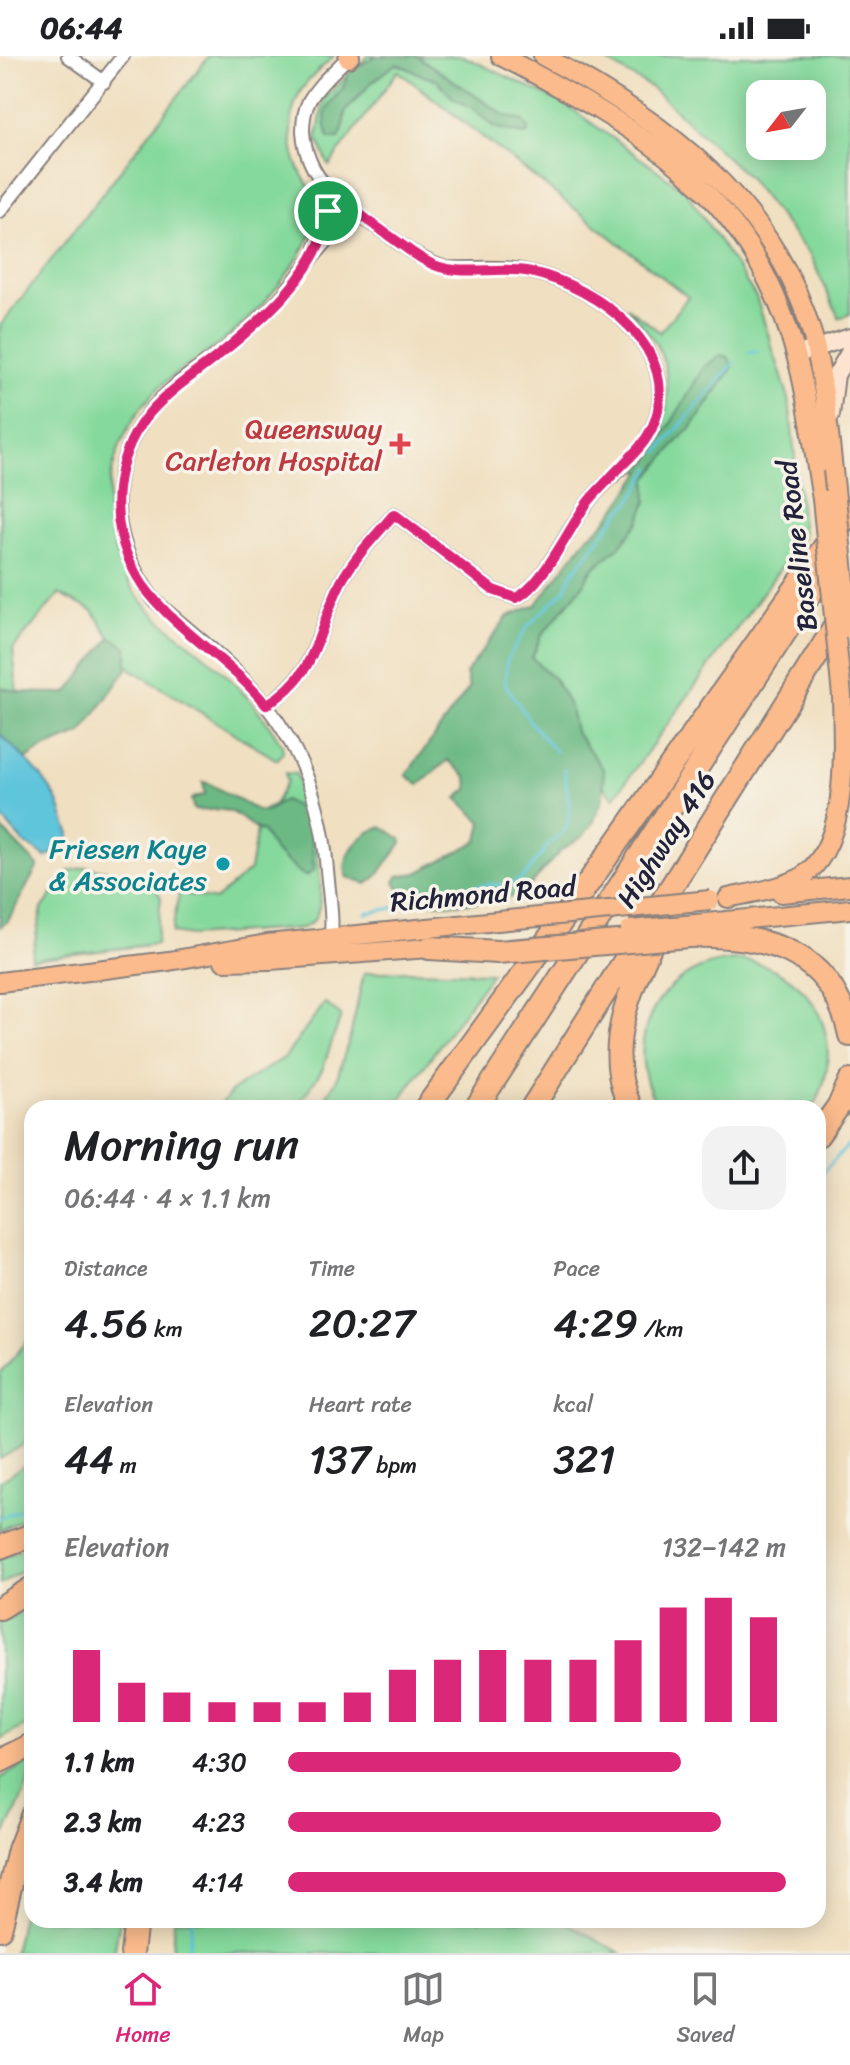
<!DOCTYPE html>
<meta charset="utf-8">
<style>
:root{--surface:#fff;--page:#f2f2f2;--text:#202124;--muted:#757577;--line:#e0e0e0;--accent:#db2777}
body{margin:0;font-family:Sriracha,sans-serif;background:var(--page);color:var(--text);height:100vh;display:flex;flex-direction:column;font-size:30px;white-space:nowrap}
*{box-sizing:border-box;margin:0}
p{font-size:26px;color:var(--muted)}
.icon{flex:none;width:44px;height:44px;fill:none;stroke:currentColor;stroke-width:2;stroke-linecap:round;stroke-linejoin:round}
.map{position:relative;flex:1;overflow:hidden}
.details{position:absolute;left:24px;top:1044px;width:802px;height:828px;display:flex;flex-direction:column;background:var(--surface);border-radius:24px;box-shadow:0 4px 20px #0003}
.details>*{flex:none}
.needle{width:52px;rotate:239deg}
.buttons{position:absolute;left:746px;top:24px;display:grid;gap:16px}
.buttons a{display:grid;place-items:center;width:80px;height:80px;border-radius:16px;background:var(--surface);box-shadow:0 4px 20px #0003;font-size:40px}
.pin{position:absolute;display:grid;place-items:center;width:68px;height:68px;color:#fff;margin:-34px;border:4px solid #fff;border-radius:50%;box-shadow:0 2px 8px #0007}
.round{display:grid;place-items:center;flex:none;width:84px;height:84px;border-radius:24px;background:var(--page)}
.overview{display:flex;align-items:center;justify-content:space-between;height:136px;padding:0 40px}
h1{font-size:44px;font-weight:600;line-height:60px}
.stats{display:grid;grid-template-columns:repeat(3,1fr);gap:12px;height:136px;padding:8px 40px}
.stats div{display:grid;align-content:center}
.stats b{font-size:40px;font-weight:600}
.stats small{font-size:22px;font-weight:400}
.stats p{font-size:22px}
.chart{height:224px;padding:16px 40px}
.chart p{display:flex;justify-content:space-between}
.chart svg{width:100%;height:144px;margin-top:8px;stroke:var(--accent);stroke-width:6}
ul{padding:0 40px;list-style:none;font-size:26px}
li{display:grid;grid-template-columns:128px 96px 1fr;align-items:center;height:60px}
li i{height:20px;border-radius:10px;background:var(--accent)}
.status{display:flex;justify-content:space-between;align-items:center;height:56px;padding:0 40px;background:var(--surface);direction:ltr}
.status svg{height:22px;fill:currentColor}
.menu{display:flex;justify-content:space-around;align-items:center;height:112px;border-top:2px solid var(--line);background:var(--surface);font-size:22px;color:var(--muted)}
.menu a{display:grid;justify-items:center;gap:4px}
.menu .selected{color:var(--accent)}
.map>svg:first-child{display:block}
</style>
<div class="status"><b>06:44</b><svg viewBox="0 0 49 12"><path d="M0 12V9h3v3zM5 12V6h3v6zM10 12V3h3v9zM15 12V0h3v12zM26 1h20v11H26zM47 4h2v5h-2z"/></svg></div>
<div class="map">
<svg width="850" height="1897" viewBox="0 0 850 1897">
<rect width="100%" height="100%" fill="#f7f3e8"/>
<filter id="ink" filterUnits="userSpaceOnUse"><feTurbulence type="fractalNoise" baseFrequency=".0125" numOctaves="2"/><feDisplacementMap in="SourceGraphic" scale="16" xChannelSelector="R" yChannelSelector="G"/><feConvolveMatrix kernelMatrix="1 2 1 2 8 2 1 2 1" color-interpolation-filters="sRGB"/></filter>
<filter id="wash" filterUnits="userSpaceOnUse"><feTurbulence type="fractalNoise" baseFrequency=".006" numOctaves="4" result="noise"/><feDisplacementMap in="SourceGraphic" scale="32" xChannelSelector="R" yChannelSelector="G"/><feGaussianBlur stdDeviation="1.8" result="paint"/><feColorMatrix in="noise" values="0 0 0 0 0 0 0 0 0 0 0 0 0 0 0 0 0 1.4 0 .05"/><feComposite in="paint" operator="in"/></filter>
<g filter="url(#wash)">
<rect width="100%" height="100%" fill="#f0dfc0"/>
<!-- green -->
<path fill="#85d99c" stroke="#547e6c" stroke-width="2" fill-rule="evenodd" d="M209 0H334C323 11 306 24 299 38 287 62 289 93 301 117 308 131 319 141 320 157 306 198 276 236 245 266 221 291 189 305 163 328 106 380 90 465 132 532 152 562 185 583 212 606 241 631 262 656 282 689L283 697 277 704 131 613 93 555 59 538 13 593 17 637 0 631V270Z
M368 0H463L565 48 686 135 756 241 789 343 803 481 614 742 603 729 531 602 541 580 647 445V423L634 409C640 401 648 393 654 384 671 356 672 314 655 286 647 274 636 262 627 251L660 276 688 241 398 15 329 110 317 82 324 43Z
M598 0H849L850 258 839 262 811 201 747 120 653 33ZM760 38H812V90H760Z
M285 717 296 718C307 746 333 840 313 865 312 867 305 870 303 872L191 880 172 877 179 837 215 844 250 814 260 756 274 749 287 725Z
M86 811 151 822 161 842 156 888 31 903 42 853 69 815Z
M741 904C815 913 850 988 813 1052H659C616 983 661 905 741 904Z
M409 915 492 917 394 1052H319L336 1025 351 977 364 917Z
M325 947 341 960 322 1014 296 1052H217L234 1033 285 1001Z
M32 1279V1378L23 1389 0 1403V1318Z
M32 1402V1459L0 1474V1425L21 1412Z
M32 1489V1508L0 1529V1503Z
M32 1550V1665L0 1684V1568Z
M32 1705C32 1731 10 1763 0 1789V1722Z
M32 1812V1864H120L114 1897H14Z
M174 1864H562L621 1897H172Z"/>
<!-- forest -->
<path fill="#6cb984" stroke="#476e60" stroke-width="2" d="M376 0H417L504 59 524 65 529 73 528 77 523 78 495 71 474 53 453 42 437 24C421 21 411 12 396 8L371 27 345 56 343 73 339 82H329C315 40 344 47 348 17Z
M721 299 728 301 733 311 690 374 682 380 647 423V445L639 466 619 491 590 515 584 528 541 580 532 602 555 624 570 651 575 675 604 714 603 742 593 767 583 780 560 795 522 839C475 847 454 853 406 842L395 826 398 820 417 817 478 785 482 766 457 742 468 733 467 721 448 704 419 729 406 719 469 632 466 617 508 560 536 549 588 480C617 467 684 344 704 311Z
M111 581 127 591V613L82 677 42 693 27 703 0 681V631C21 639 44 636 67 637Z
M203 726 210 728 260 756H266L284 744 302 754 310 771 314 814 306 820 303 819 276 797 262 775C250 772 245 763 234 757 221 751 207 755 194 754L191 743 205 738Z
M0 771 38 810 8 865 0 871Z
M383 771 401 783 402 787 375 822 367 828 347 821C339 801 362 774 383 771Z"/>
<!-- water -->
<path fill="#5ec5db" stroke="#40748b" stroke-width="2" d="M0 678C19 697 43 718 56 742 62 753 64 766 70 778L67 789 46 801 24 787 0 760Z"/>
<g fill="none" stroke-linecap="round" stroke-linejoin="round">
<!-- stream -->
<path stroke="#5ec5db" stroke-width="3" d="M748 297 758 295
M658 396 734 307
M555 695 531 667 505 628 507 604 527 571 565 534 572 518 620 455 629 448 651 412
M366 857 420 847 454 834 489 828 509 830 524 821 549 788 566 773 570 753 564 713
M818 1121 850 1088
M0 1462 32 1449
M188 1897 192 1864"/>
</g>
</g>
<g filter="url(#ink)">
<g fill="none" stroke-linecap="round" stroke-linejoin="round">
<defs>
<path id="minor" d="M68 0 104 26
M0 155 123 0
M316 191C326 170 327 155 326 131
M266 649C320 616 315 577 341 526 355 500 375 481 394 458L493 534 516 542C543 530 569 470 589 445 609 420 638 402 652 372 687 294 597 231 531 216 504 209 474 213 446 212 420 205 400 187 378 172 340 147 306 123 303 75 303 64 304 55 309 45 319 27 335 15 349 0
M330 888C334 864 329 838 327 814 322 747 299 685 254 635 225 601 187 574 154 544 101 473 105 390 174 331 191 316 211 305 228 291 243 280 256 266 269 254 284 240 296 223 308 207 323 189 338 173 352 155"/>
<path id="secondary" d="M805 296 850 281
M831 359 836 319 850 295"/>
<path id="primary" d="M501 0C648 77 755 138 799 310 810 353 814 399 822 443
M543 0C662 63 775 145 813 281 824 324 828 370 833 414
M348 2 350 0
M781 837 850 830
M728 842C751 837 778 833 800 822 850 791 843 697 842 640
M696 868 850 853
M224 905 270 904 442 891
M0 926 169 905 267 888 518 863"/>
<path id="motorway" d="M689 880C766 878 832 894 850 979
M429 892 498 896
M426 1052 558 870 850 455
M476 1052 824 516
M532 1052C635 887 740 723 843 558
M631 1052C599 989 635 925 661 867
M818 1079 840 1048 850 1025
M0 1491 32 1479
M0 1552 32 1532
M0 1705 32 1689
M0 1873 19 1794 32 1760
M132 1897 136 1864"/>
</defs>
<!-- minor casing -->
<use href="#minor" stroke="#89807e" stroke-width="16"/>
<!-- secondary casing -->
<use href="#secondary" stroke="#89807e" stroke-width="20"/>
<!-- primary casing -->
<use href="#primary" stroke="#89807e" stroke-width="22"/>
<!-- motorway casing -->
<use href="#motorway" stroke="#89807e" stroke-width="26"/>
<!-- minor -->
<use href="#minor" stroke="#fff" stroke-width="12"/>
<!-- secondary -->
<use href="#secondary" stroke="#fde4d1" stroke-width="16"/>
<!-- primary -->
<use href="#primary" stroke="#fbbb8c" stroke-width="18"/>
<!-- motorway -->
<use href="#motorway" stroke="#fbbb8c" stroke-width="22"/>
<defs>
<path id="primary-bridge" d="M833 414 850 573
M822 443 842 640
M518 863 710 844
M630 874 696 868"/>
<path id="motorway-bridge" d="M498 896 689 880"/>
</defs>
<!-- primary-bridge casing -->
<use href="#primary-bridge" stroke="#89807e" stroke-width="22" stroke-linecap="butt"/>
<!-- motorway-bridge casing -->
<use href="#motorway-bridge" stroke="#89807e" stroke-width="26" stroke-linecap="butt"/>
<!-- primary-bridge -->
<use href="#primary-bridge" stroke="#fbbb8c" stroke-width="18"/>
<!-- motorway-bridge -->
<use href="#motorway-bridge" stroke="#fbbb8c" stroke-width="22"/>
</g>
</g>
<g fill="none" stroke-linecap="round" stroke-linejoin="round" filter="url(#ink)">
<defs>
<path id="route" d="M326 131C346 149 366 163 388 179 403 189 417 202 434 209 463 221 500 209 531 216 597 231 687 294 652 372 642 393 624 406 609 423 601 432 592 440 585 450 569 474 541 531 516 542L493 534 394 458C375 481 355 500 341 526 315 577 320 617 266 649 230 603 165 568 137 520 122 494 115 463 118 433 127 354 176 335 230 290 267 259 315 217 326 167 328 155 327 143 326 131Z"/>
</defs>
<!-- route casing -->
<use href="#route" stroke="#fff" stroke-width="16"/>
<!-- route -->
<use href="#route" stroke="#db2777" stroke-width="10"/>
</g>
<!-- markers -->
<path fill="#e0444e" stroke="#f7f3e8" stroke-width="3" d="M396 376h8v8h8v8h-8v8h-8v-8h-8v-8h8z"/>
<circle fill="#0f9aa8" stroke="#f7f3e8" stroke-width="3" cx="223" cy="808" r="8"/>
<g text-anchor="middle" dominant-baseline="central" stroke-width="7" stroke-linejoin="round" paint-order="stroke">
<!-- health labels -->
<g font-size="28" fill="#be3a42" stroke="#f7f3e8" text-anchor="end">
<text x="382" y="372">Queensway<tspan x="382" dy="32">Carleton Hospital</tspan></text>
</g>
<!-- street labels -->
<g font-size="28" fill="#22223b" stroke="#f7f3e8">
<text transform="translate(797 490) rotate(-97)">Baseline Road</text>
<text transform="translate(666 783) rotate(-57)">Highway 416</text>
<text transform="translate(483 838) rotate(-5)">Richmond Road</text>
</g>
<!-- culture labels -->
<g font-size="28" fill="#0d838f" stroke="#f7f3e8" text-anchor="end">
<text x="207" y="792">Friesen Kaye<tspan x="207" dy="32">&amp; Associates</tspan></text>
</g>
</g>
</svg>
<div class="buttons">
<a><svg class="needle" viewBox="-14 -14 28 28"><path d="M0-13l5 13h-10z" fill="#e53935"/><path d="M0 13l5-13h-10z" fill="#757577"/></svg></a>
</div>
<div class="pin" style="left:328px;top:155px;background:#1e9e55"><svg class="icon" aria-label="arrive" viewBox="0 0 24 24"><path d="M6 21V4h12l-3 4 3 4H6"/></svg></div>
<section class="details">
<div class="overview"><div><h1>Morning run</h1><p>06:44 · 4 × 1.1 km</p></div><a class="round"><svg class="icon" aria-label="share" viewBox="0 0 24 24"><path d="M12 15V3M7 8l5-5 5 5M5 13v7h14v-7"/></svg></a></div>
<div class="stats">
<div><p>Distance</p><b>4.56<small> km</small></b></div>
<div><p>Time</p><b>20:27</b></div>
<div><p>Pace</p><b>4:29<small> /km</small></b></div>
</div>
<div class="stats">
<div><p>Elevation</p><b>44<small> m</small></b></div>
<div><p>Heart rate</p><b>137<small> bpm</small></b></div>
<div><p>kcal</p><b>321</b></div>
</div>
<div class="chart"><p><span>Elevation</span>132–142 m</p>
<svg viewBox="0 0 160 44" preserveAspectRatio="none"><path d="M5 44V22M15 44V32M25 44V35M35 44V38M45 44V38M55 44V38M65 44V35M75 44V28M85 44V25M95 44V22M105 44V25M115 44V25M125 44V19M135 44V9M145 44V6M155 44V12"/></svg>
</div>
<ul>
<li><b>1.1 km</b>4:30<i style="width:79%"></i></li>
<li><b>2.3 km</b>4:23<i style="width:87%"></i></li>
<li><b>3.4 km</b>4:14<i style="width:100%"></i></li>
</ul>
</section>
</div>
<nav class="menu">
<a class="selected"><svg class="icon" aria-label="home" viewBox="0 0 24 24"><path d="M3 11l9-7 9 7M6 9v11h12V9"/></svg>Home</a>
<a><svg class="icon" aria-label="map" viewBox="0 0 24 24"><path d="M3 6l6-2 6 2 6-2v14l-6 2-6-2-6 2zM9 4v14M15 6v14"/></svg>Map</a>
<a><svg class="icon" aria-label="saved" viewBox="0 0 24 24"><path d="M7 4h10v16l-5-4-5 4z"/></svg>Saved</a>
</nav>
